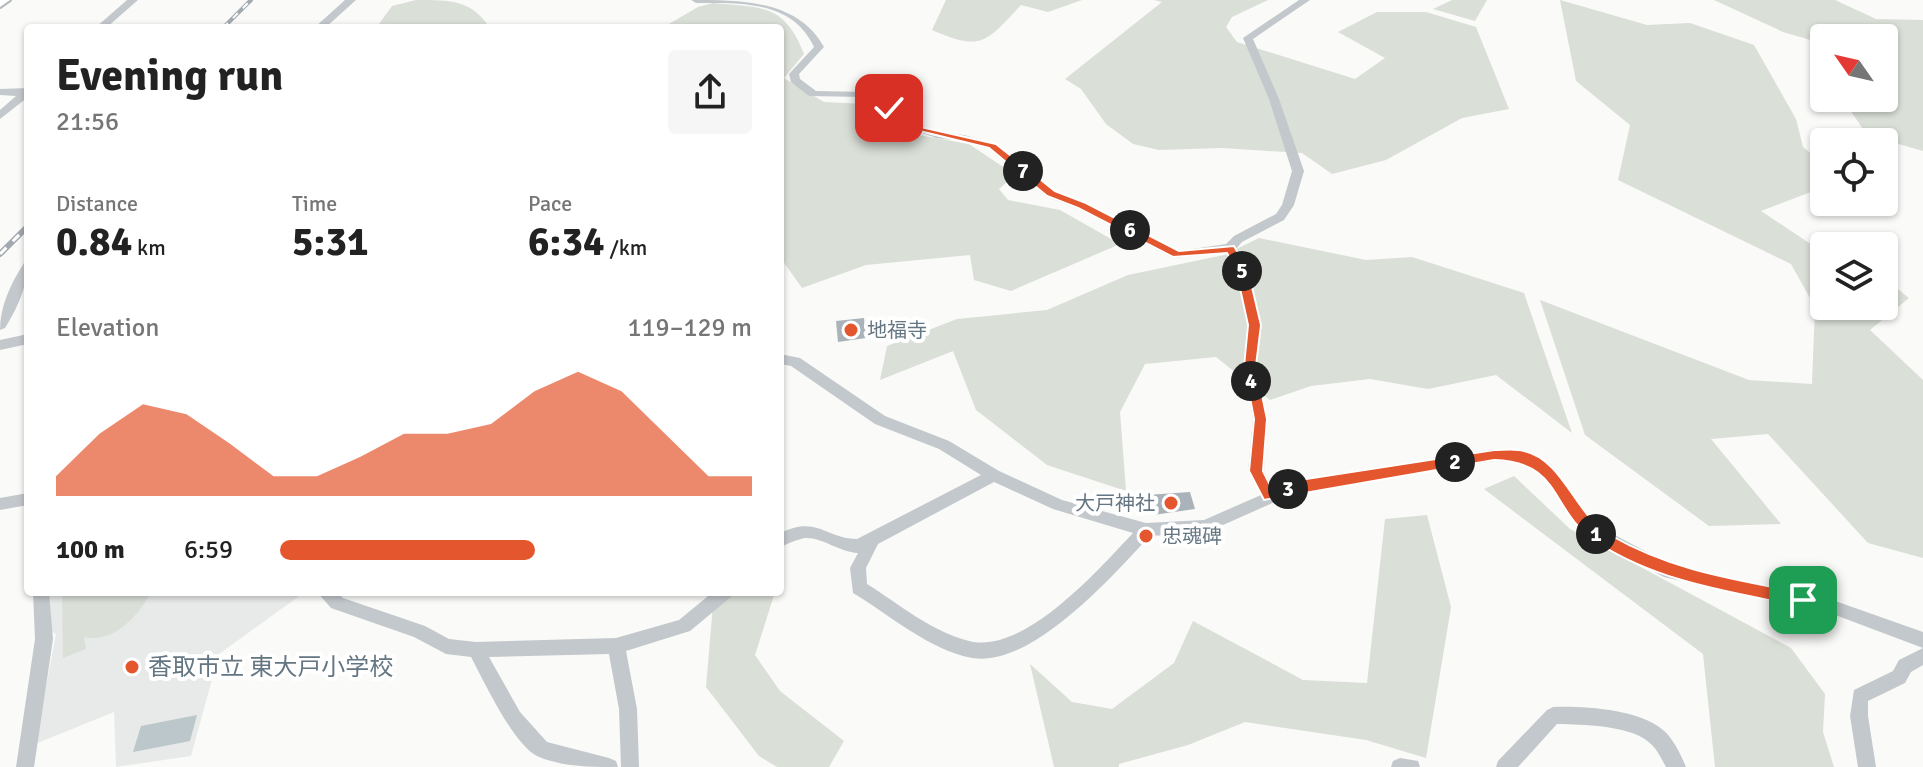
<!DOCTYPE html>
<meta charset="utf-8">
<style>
:root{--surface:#fff;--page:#f6f6f6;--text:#222;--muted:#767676;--accent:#e4572e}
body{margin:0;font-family:Signika,"Noto Sans JP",sans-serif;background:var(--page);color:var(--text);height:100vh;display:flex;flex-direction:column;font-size:30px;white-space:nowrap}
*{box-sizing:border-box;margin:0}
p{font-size:26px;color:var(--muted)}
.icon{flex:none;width:44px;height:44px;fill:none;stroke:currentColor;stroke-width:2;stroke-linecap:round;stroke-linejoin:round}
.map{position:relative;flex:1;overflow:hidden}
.drawer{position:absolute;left:24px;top:24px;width:760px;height:572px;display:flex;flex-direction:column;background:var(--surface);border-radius:8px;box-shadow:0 2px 6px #0004}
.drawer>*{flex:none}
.needle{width:52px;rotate:304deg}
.controls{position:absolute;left:1810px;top:24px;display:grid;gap:16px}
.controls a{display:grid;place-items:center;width:88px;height:88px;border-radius:8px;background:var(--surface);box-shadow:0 2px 6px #0004;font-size:40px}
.pin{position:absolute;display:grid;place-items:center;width:68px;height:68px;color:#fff;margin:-34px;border-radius:16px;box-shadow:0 4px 12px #0006}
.km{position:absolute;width:40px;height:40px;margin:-20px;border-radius:50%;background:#222;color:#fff;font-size:22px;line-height:40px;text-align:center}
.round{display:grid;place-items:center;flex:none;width:84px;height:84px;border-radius:8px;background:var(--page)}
.head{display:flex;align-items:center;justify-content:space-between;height:136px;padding:0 32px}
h1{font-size:44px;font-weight:800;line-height:60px}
.stats{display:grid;grid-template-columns:repeat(3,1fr);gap:12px;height:136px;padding:8px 32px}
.stats div{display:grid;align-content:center}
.stats b{font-size:40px;font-weight:800}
.stats small{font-size:22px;font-weight:400}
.stats p{font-size:22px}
.chart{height:224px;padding:16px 32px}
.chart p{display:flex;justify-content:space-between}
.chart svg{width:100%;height:144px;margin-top:8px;fill:var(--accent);opacity:.7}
ul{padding:0 32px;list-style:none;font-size:26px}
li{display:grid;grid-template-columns:128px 96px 1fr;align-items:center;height:60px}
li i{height:20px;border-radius:10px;background:var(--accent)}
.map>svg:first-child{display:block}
</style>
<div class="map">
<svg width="1923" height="767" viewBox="0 0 1923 767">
<rect width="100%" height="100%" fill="#fafaf8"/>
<!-- built -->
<path fill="#e8e9e9" d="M46 592H305L219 654 191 756 116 767 114 712 35 744 56 634 51 631Z"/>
<!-- green -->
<path fill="#dadfd7" d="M416 0C452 0 471 0 490 28H376L392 6Z
M946 0H1082L1048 12 1021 5C986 42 982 52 932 30Z
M1154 0H1268L1232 17 1226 27 1237 42 1355 79 1385 58 1338 32 1377 12H1426L1476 27 1509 109 1462 118 1386 160 1332 174 1302 153 1222 148 1159 150 1133 144 1106 124 1081 89 1065 79 1162 2Z
M1452 0H1487L1475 21 1433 9Z
M1560 0 1647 25 1690 23 1754 45 1796 119 1803 147 1824 164V187L1761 211 1824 253V306H1884V278L1909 298 1870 330 1923 380V558L1868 543 1768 434 1711 439 1781 524 1709 526 1585 435 1540 300 1749 380 1812 384 1815 307 1791 264 1618 180 1630 125 1576 81Z
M1714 0H1835L1876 19 1923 20V151L1867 135 1842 98H1884V38H1824V44L1783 32Z
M713 3C762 8 784 3 804 54L784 78 824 102 866 104 896 131 969 144 1015 175 999 189 1008 200 1060 210 1120 244 1011 291 974 280 970 255 866 265 802 288 780 257V28H662L698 7Z
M1259 238 1366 260 1412 257 1524 293 1572 433 1496 375 1428 389 1370 379 1311 386 1270 400 1216 357 1145 364 1120 412 1126 491 1047 465 976 410 953 351 880 380 887 346 957 319 1047 310 1128 275 1224 255Z
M1514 476 1570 529 1791 648 1825 694 1823 732 1834 767H1715L1703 654 1484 489Z
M1427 515 1451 607 1426 758 1366 740 1245 722 1188 745 1119 764V767H1054L1030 664 1072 702 1112 709 1174 663 1193 621 1303 680 1367 683 1385 519Z
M62 592H149V596C136 618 113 643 84 637L86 649 63 658Z
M714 592H775L755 655 780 691 844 741 829 767H777L759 756 706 687Z"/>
<!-- water -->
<path fill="#bbc7cb" d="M197 715 190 741 133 752 141 726Z"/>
<!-- building -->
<path fill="#aab3b9" d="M864 318 866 338 838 342 836 321Z
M1190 492 1195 509 1153 515 1147 495Z"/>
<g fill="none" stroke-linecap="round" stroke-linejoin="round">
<defs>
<path id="highway" d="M0 0H10L0 7Z"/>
</defs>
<!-- highway casing -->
<use href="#highway" stroke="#b4b9bd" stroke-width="4"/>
<!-- minor -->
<path fill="#c3c8cc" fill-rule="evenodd" d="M127 0H138L106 28H95Z
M345 0H356L325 28H314Z
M691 0C742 0 798 0 824 47L799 74 800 79 816 91 869 92 881 96 911 122 942 133 964 135 996 144 1055 191 1086 203 1179 251 1226 244 1234 236 1276 214 1282 205 1292 171 1269 99 1243 38 1299 0H1310L1253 39 1279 99 1304 171 1294 205 1284 220 1242 242 1236 249 1248 270 1261 325 1257 366 1267 419 1264 471 1273 489 1293 481 1494 449 1523 450 1540 457 1551 465 1596 525 1673 566 1838 602 1923 632V648L1838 616 1664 577 1584 535 1541 473 1530 465 1522 462 1494 461 1295 493 1205 533 1150 536C1112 576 1032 668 972 658 929 650 890 615 853 593L850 568 858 553C839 552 824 538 806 538 797 539 788 544 780 547V533C818 515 824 538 857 539L981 475 939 449 875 424 791 366 780 364V354L800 358 885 416 949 441 999 471 1062 500 1146 523 1204 520 1261 495 1248 471 1253 419 1243 366 1247 325 1236 270 1226 253 1173 258 1078 209 1047 197 988 148 963 141 936 138 903 126 873 100 864 97 809 96 791 82 789 74 814 47C792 0 740 3 696 3ZM994 482 1053 509 1133 533C1099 569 1024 655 969 641 932 632 899 604 867 584L866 568 878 544Z
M28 88V97L0 119V110L16 96 0 95V89Z
M28 262C28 285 17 309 5 328L0 330C0 306 11 283 24 263Z
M28 334V344L0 350V340Z
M28 493V505L0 510V498Z
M33 592H49L53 639 34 767H16L35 639Z
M317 592H336L343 598 425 626 449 639 476 642 616 638 679 620 713 592H733L731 597 690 631 626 651 637 709 639 767H621L619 709 609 654 489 657 520 712 547 742 609 758 616 761 618 767C592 767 561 767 537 756 512 742 485 683 471 657L446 654 414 637 331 608Z
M1923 648V665L1911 672 1905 683 1868 701V716L1876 767H1858L1850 716 1854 690 1893 671 1899 660Z
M1553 707C1584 706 1638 709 1663 730 1673 738 1681 755 1686 767H1666C1662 760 1658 751 1652 745 1635 726 1588 725 1563 724H1557L1518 767H1496L1498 761 1547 710Z
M1400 758 1418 761 1420 767H1391L1393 761Z"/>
<!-- highway -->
<use href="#highway" fill="#fff" fill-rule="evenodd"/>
<defs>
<path id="rail-far1" d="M223 28 251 0"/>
<path id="rail" d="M0 254 28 226"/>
</defs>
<!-- rail-far1 casing -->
<use href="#rail-far1" stroke="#a2aab0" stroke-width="4"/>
<!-- rail casing -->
<use href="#rail" stroke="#a2aab0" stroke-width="6"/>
<!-- rail-far1 -->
<use href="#rail-far1" stroke="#fff" stroke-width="2" stroke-dasharray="7" stroke-linecap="butt"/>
<!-- rail -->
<use href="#rail" stroke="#fff" stroke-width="3" stroke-dasharray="9" stroke-linecap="butt"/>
</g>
<!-- route -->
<path fill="#e4572e" stroke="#fff" stroke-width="2" d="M885 106H892L910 122 921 127 996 144 1055 191 1086 203 1179 251 1234 246 1248 270 1261 325 1256 366 1267 419 1263 471 1272 489 1293 481 1494 450C1503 450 1515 448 1524 451 1564 460 1575 515 1610 535 1673 571 1733 579 1803 593L1808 595V605L1803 607C1732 592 1660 583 1598 543 1548 511 1564 462 1494 460L1264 500 1249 471 1254 419 1244 366 1248 325 1236 270 1227 253 1173 257 1078 208 1047 196 989 148 903 127Z"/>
<!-- markers -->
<g fill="#e4572e" stroke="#fff" stroke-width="3">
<circle cx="851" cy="330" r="8"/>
<circle cx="1171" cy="503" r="8"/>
<circle cx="1146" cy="536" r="8"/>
<circle cx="132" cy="667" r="8"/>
</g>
<g text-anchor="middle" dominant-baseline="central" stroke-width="8" stroke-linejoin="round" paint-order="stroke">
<!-- poi labels -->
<g font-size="20" fill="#657683" stroke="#fff" text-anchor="start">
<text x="867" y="330">地福寺</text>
<text x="1155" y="503" text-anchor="end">大戸神社</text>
<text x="1162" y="536">忠魂碑</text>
</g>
<!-- near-poi labels -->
<g font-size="24" fill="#657683" stroke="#fff" text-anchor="start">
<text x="148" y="667">香取市立 東大戸小学校</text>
</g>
</g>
</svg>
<div class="controls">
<a><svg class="needle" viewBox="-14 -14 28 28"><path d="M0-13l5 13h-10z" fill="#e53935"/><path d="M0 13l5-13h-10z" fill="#767676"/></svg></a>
<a><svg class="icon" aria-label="locate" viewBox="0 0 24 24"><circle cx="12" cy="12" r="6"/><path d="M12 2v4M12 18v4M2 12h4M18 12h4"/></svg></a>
<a><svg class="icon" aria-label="layers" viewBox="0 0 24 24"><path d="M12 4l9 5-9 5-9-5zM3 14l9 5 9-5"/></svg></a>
</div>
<div class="pin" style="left:1803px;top:600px;background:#1e9e55"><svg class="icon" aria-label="arrive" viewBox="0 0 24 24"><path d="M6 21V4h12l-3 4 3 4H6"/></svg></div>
<div class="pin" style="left:889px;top:108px;background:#d93025"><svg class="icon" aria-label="check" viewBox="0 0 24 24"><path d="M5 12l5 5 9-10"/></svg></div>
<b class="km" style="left:1596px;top:534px">1</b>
<b class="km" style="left:1455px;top:462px">2</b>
<b class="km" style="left:1288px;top:489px">3</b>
<b class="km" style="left:1251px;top:381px">4</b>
<b class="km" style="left:1242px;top:271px">5</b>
<b class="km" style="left:1130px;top:230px">6</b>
<b class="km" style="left:1023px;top:171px">7</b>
<section class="drawer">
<div class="head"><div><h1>Evening run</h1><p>21:56</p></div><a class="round"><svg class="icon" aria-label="share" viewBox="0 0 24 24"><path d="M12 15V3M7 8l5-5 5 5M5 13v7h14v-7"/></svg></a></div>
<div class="stats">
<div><p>Distance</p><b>0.84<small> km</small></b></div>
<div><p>Time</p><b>5:31</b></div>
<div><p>Pace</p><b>6:34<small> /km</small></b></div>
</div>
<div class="chart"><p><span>Elevation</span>119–129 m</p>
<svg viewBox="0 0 160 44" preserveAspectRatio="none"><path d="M0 44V38L10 25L20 16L30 19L40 28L50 38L60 38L70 32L80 25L90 25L100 22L110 12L120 6L130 12L140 25L150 38L160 38V44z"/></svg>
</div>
<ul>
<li><b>100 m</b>6:59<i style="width:54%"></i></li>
</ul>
</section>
</div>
